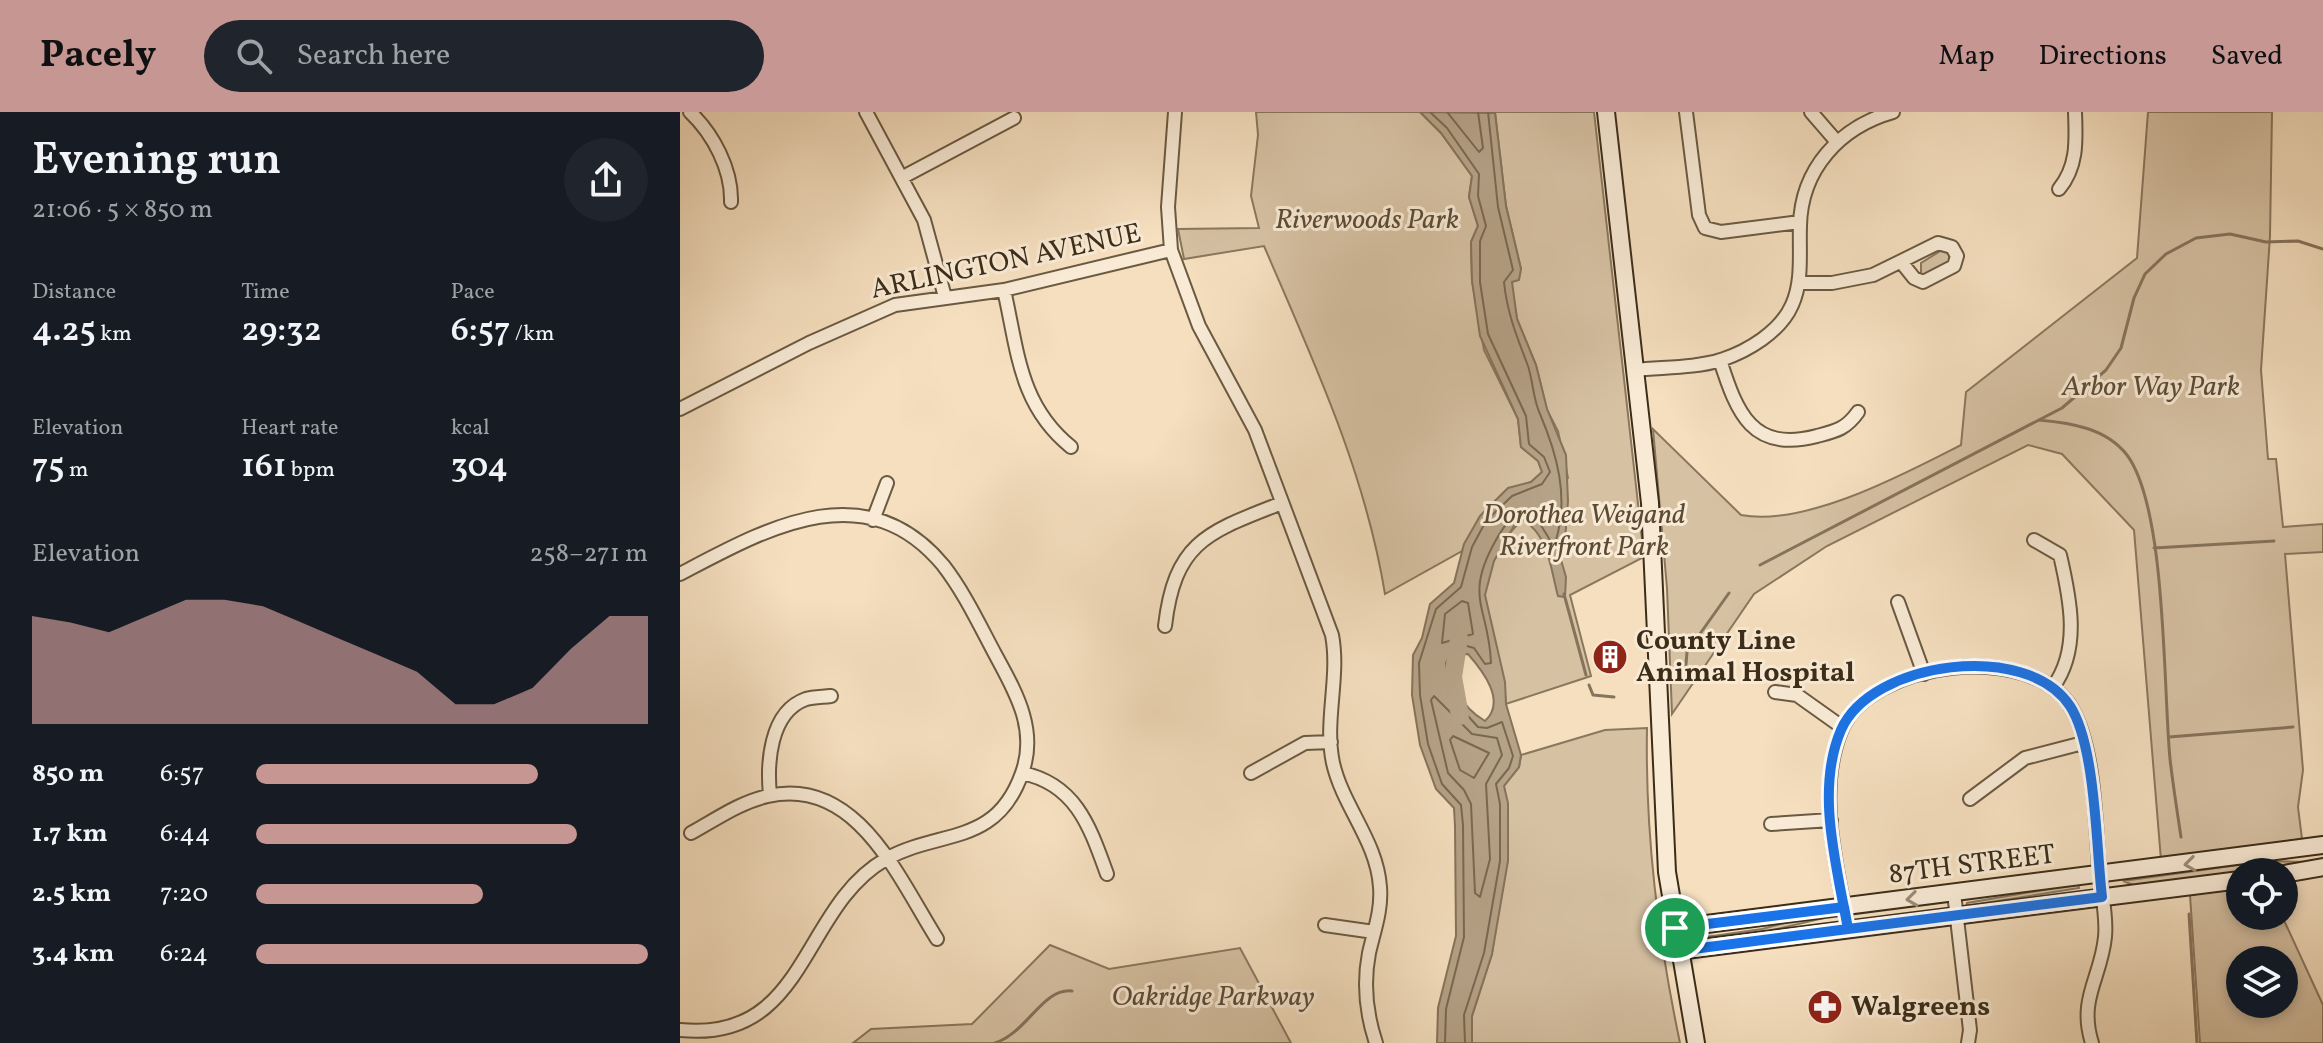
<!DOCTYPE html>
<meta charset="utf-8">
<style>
:root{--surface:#171b24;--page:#20242c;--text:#f1f3f6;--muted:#9ea1a6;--accent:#c59692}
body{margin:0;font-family:Vollkorn,serif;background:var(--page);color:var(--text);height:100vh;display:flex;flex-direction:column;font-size:30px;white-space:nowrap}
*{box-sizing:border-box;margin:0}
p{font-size:26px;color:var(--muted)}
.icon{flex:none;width:44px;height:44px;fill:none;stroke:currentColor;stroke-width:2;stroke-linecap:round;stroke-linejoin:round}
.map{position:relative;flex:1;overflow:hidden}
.drawer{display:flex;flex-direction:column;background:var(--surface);width:680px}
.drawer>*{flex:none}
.buttons{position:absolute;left:1546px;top:746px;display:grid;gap:16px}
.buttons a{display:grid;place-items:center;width:72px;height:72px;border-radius:50%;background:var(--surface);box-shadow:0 4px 12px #0003;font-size:40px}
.pin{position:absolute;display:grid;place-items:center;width:68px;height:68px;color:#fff;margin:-34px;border:4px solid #fff;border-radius:50%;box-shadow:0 2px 8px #0007}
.round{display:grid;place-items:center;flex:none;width:84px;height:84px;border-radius:42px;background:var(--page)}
.head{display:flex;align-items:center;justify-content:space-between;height:136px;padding:0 32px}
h1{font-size:44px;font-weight:600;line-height:60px}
.metrics{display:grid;grid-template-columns:repeat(3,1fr);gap:12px;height:136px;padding:8px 32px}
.metrics div{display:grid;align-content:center}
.metrics b{font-size:34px;font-weight:600}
.metrics small{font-size:22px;font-weight:400}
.metrics p{font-size:22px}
.chart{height:224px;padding:16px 32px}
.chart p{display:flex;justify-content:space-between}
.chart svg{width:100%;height:144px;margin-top:8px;fill:var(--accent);opacity:.7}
ul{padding:0 32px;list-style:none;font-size:26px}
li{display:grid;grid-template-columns:128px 96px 1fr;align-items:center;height:60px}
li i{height:20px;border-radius:10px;background:var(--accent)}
header{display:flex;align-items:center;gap:48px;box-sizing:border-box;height:112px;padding:0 40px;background:var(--accent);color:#111}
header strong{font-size:38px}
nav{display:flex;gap:44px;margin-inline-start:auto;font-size:28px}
.search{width:560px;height:72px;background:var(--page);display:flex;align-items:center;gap:20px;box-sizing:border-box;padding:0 28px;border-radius:44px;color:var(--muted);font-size:30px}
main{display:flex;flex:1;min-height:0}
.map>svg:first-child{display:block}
</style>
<header>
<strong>Pacely</strong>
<div class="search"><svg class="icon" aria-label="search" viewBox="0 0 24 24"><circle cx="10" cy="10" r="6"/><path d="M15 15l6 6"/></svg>Search here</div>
<nav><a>Map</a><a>Directions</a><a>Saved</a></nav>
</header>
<main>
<section class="drawer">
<div class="head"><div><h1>Evening run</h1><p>21:06 · 5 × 850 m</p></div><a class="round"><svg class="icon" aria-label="share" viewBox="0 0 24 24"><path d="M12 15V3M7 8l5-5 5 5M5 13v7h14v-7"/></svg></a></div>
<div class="metrics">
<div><p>Distance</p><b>4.25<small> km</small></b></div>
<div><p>Time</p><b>29:32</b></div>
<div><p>Pace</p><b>6:57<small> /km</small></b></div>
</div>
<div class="metrics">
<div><p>Elevation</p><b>75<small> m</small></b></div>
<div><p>Heart rate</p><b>161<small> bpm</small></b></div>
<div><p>kcal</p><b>304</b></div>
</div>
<div class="chart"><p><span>Elevation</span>258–271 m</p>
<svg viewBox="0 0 160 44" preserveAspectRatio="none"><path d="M0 44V11L10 13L20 16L30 11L40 6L50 6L60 8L70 13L80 18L90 23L100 28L110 38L120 38L130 33L140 21L150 11L160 11V44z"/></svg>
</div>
<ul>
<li><b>850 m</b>6:57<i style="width:72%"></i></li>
<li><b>1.7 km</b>6:44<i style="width:82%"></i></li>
<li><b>2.5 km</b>7:20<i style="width:58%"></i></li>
<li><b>3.4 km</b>6:24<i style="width:100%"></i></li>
</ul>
</section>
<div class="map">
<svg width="1643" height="931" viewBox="0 0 1643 931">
<rect width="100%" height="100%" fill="#f5dfbf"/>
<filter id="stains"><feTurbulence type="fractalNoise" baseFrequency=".0025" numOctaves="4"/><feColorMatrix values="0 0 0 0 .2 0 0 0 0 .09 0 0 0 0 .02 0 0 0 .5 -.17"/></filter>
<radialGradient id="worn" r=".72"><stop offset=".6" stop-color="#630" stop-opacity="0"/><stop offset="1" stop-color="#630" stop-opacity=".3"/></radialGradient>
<!-- green -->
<path fill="#d6c1a3" stroke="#89775e" stroke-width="2" fill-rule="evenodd" d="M576 0H740L761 21 792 64 789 85 798 114 791 130 792 169 804 238 838 307 841 335 858 349 862 360 851 370 824 380 800 404 782 439 705 482C685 359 633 248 584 134L504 147 498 117 579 116 571 84 578 23Z
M815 0H914L964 445 890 483 911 564 826 592C824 554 807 520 805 483 802 433 856 396 888 366L878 319 867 298 856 253 837 207 831 170 841 157 826 94Z
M1468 0H1592L1590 124 1581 258 1588 347H1596L1603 415 1643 412V440L1605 442 1623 658 1618 695 1622 727 1481 748 1454 418 1382 342 1348 333 1147 434 1074 482 992 602 987 476 973 317 1061 403C1126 415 1224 362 1281 333L1286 280 1457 146Z
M1262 138 1269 139V151L1246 164 1241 162V151Z
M967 616C965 722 978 827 1000 931H792V904L812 842 828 716 824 674 839 655 841 643 925 618Z
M1587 749 1628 750 1456 774 1443 769Z
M1398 772 1399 776 1286 794 1287 791Z
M1560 776V804H1602L1643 893V931H1520L1510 783ZM1560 848H1604V892H1560Z
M1144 806 1075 822 1019 826 1082 817 1115 808Z
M370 833 429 857 560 836 611 931H173L191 917 292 912Z"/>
<!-- water -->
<path fill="#b6a287" stroke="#85735b" stroke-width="2" fill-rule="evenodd" d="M740 0 815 1 826 94 841 157 839 168 832 170 837 207 856 253 867 297 886 343 888 389 885 428 879 441 886 465 885 485 878 484C871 459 869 423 843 408L835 412 814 449 805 483 825 570 826 592 841 643 839 655 824 674 828 691V749L812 842 792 904V931H757L758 896 776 824 775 714 774 696 756 677 740 633 732 583 733 543 742 526 750 492 774 471 784 432 800 404 828 376 851 370 862 360 858 349 841 335 838 307 800 224 792 169 791 130 798 114 789 85 792 64 761 21ZM788 542C802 558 827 589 805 609 783 596 763 568 779 543Z"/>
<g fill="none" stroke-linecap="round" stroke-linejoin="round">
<!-- shore -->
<path stroke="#796850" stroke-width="2" d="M750 0 767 16 799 62 798 84 806 114 800 129V170L808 222 846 304 849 332 864 345 870 360 862 372 832 384 806 409 792 435 781 475 756 497 739 551 740 583 748 632 762 672 781 693 783 713 784 825 766 897 765 931
M767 0 799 40 803 36 798 0
M782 489 788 491 793 522 762 531 765 502Z
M754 584 792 622 817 626 822 643 806 672 810 747 800 785 795 781 791 692 784 678 768 661 751 588Z
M773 624 809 641 794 666 780 658 770 628Z
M785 931 784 903 804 841 820 749V692L816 672 829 656 833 644 822 610 807 616 798 615 768 582 766 551 773 538 783 533 794 536 805 552 811 551C809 495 783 486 816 428 823 416 828 407 841 400L857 407 870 428H876C889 385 877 342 860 302 853 287 853 269 848 254 837 225 827 201 824 170L833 158 818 95 808 0"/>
<!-- stream -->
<path stroke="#85735b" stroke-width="3" d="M1359 308C1391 311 1426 316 1447 343 1487 397 1483 576 1490 647 1493 673 1497 699 1501 725
M1474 436 1594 429
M1080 453 1382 296 1426 258 1441 236 1454 186 1465 162 1486 142 1516 126 1550 122 1586 130 1618 129 1643 137
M884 482 906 563
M1005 565 1007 540 1049 481
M909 573 913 583 934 585
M1489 625 1613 615
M1509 802 1517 931
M315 931C348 920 362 876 392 879"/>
<!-- river -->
<path stroke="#b6a287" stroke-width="18" d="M779 526 773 565 780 604"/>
<defs>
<path id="street" d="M10 0C33 22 52 57 51 90
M186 0 244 108 265 185
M495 0 488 95 491 138 519 214 575 318 652 523C660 565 644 609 653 651 663 695 697 729 700 775 702 798 694 819 689 841 683 872 686 901 696 931
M1006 0 1019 103 1025 116 1041 120 1120 110
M1131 0 1157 30
M223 65 334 6
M1379 77C1398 54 1396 28 1395 0
M1119 171H1152L1193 163 1258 131 1272 135 1277 144 1274 154 1243 170 1234 166 1222 151
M324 178C338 239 339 293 391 335
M1040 248C1057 301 1072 341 1137 324 1156 319 1166 317 1178 300
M955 258C983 255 1015 256 1041 248 1068 239 1100 220 1112 193 1123 169 1119 140 1120 114 1121 57 1160 15 1213 0
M0 297 129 231 215 193 324 178 491 138
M193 408 207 371
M1354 428 1380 443C1390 486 1401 537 1373 575
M0 462C84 418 185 359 263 453 284 480 299 512 315 542 335 579 358 617 342 661 316 735 260 717 206 747 120 796 128 931 0 918
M1218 490 1244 562
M485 514C495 429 528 420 602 391
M1095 580 1117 583 1162 615
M342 661C396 672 410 715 427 762
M571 661 625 631 651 630
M90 683C87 653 89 600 126 587 133 585 143 585 151 584
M1290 687 1345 646 1403 631
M1091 712 1151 708
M11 721C35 708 60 690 88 684 177 664 219 767 257 827
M1274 781 1290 918 1288 931
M645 813 694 820
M1168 817C1157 754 1136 680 1161 619 1189 549 1352 528 1392 597 1416 640 1415 716 1420 765 1422 784 1427 805 1425 825 1421 866 1398 887 1412 931"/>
<path id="secondary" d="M926 0 970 391 987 760 1016 931
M1604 762 1643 755
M995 816 1643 733
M998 839 1560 768"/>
</defs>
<!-- street casing -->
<use href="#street" stroke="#6a5a42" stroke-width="16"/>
<!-- secondary casing -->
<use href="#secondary" stroke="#3c2d19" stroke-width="20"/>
<!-- street -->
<use href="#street" stroke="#f8ead5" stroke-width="12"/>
<!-- secondary -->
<use href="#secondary" stroke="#f8ead5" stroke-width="16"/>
</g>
<!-- one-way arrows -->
<defs><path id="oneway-chevron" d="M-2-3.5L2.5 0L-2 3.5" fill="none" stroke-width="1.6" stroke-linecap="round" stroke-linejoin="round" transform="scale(2)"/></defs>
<g stroke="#9a8c77">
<use href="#oneway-chevron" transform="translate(1510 752) rotate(173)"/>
<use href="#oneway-chevron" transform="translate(1232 787) rotate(173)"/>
</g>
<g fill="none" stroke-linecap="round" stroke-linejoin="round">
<defs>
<path id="route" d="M995 816 1164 795 1168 817 1422 785C1416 735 1416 634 1390 594 1347 528 1191 549 1161 618 1135 678 1157 755 1168 817L998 839 995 816"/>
</defs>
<!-- route casing -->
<use href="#route" stroke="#fff" stroke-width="16"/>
<!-- route -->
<use href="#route" stroke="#1a73e8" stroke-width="10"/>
</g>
<!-- icons -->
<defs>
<symbol id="building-disc" viewBox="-11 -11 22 22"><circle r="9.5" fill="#8f2418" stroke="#f8ead5"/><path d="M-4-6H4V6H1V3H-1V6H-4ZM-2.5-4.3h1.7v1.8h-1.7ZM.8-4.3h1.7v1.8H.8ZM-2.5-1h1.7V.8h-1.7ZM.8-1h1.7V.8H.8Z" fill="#fff"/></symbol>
<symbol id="pharmacy-disc" viewBox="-11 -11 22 22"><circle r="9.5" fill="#8f2418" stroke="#f8ead5"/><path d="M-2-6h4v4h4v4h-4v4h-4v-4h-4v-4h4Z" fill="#fff"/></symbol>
</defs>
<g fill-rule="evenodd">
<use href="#building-disc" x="910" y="525" width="40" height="40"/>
<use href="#pharmacy-disc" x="1125" y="875" width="40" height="40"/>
</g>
<g text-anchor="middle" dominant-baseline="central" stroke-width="6" stroke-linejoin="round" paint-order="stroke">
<!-- park labels -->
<g font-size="28" font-style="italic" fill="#5b4b35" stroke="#f8ead5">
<text x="687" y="108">Riverwoods Park</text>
<text x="1471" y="275">Arbor Way Park</text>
<text x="904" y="403">Dorothea Weigand<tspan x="904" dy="32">Riverfront Park</tspan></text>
<text x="533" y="885">Oakridge Parkway</text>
</g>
<!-- street labels -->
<g font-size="28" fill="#3c2d19" stroke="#f8ead5">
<text transform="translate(326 150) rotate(-12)">ARLINGTON AVENUE</text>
<text transform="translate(1292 753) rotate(-7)">87TH STREET</text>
</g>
<!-- poi labels -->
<g font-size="28" font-weight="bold" fill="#3c2d19" stroke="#f8ead5" text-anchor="start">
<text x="956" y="529">County Line<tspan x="956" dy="32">Animal Hospital</tspan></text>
<text x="1171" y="895">Walgreens</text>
</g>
</g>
<rect width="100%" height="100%" filter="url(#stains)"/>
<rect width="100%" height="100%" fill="url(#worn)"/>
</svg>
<div class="buttons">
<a><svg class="icon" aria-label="locate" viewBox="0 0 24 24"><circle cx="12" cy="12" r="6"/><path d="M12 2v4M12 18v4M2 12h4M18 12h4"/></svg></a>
<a><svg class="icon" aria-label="layers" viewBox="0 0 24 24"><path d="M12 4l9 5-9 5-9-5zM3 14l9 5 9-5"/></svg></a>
</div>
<div class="pin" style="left:995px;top:816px;background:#1e9e55"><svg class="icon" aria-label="arrive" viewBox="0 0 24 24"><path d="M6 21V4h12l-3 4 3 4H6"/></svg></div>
</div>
</main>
